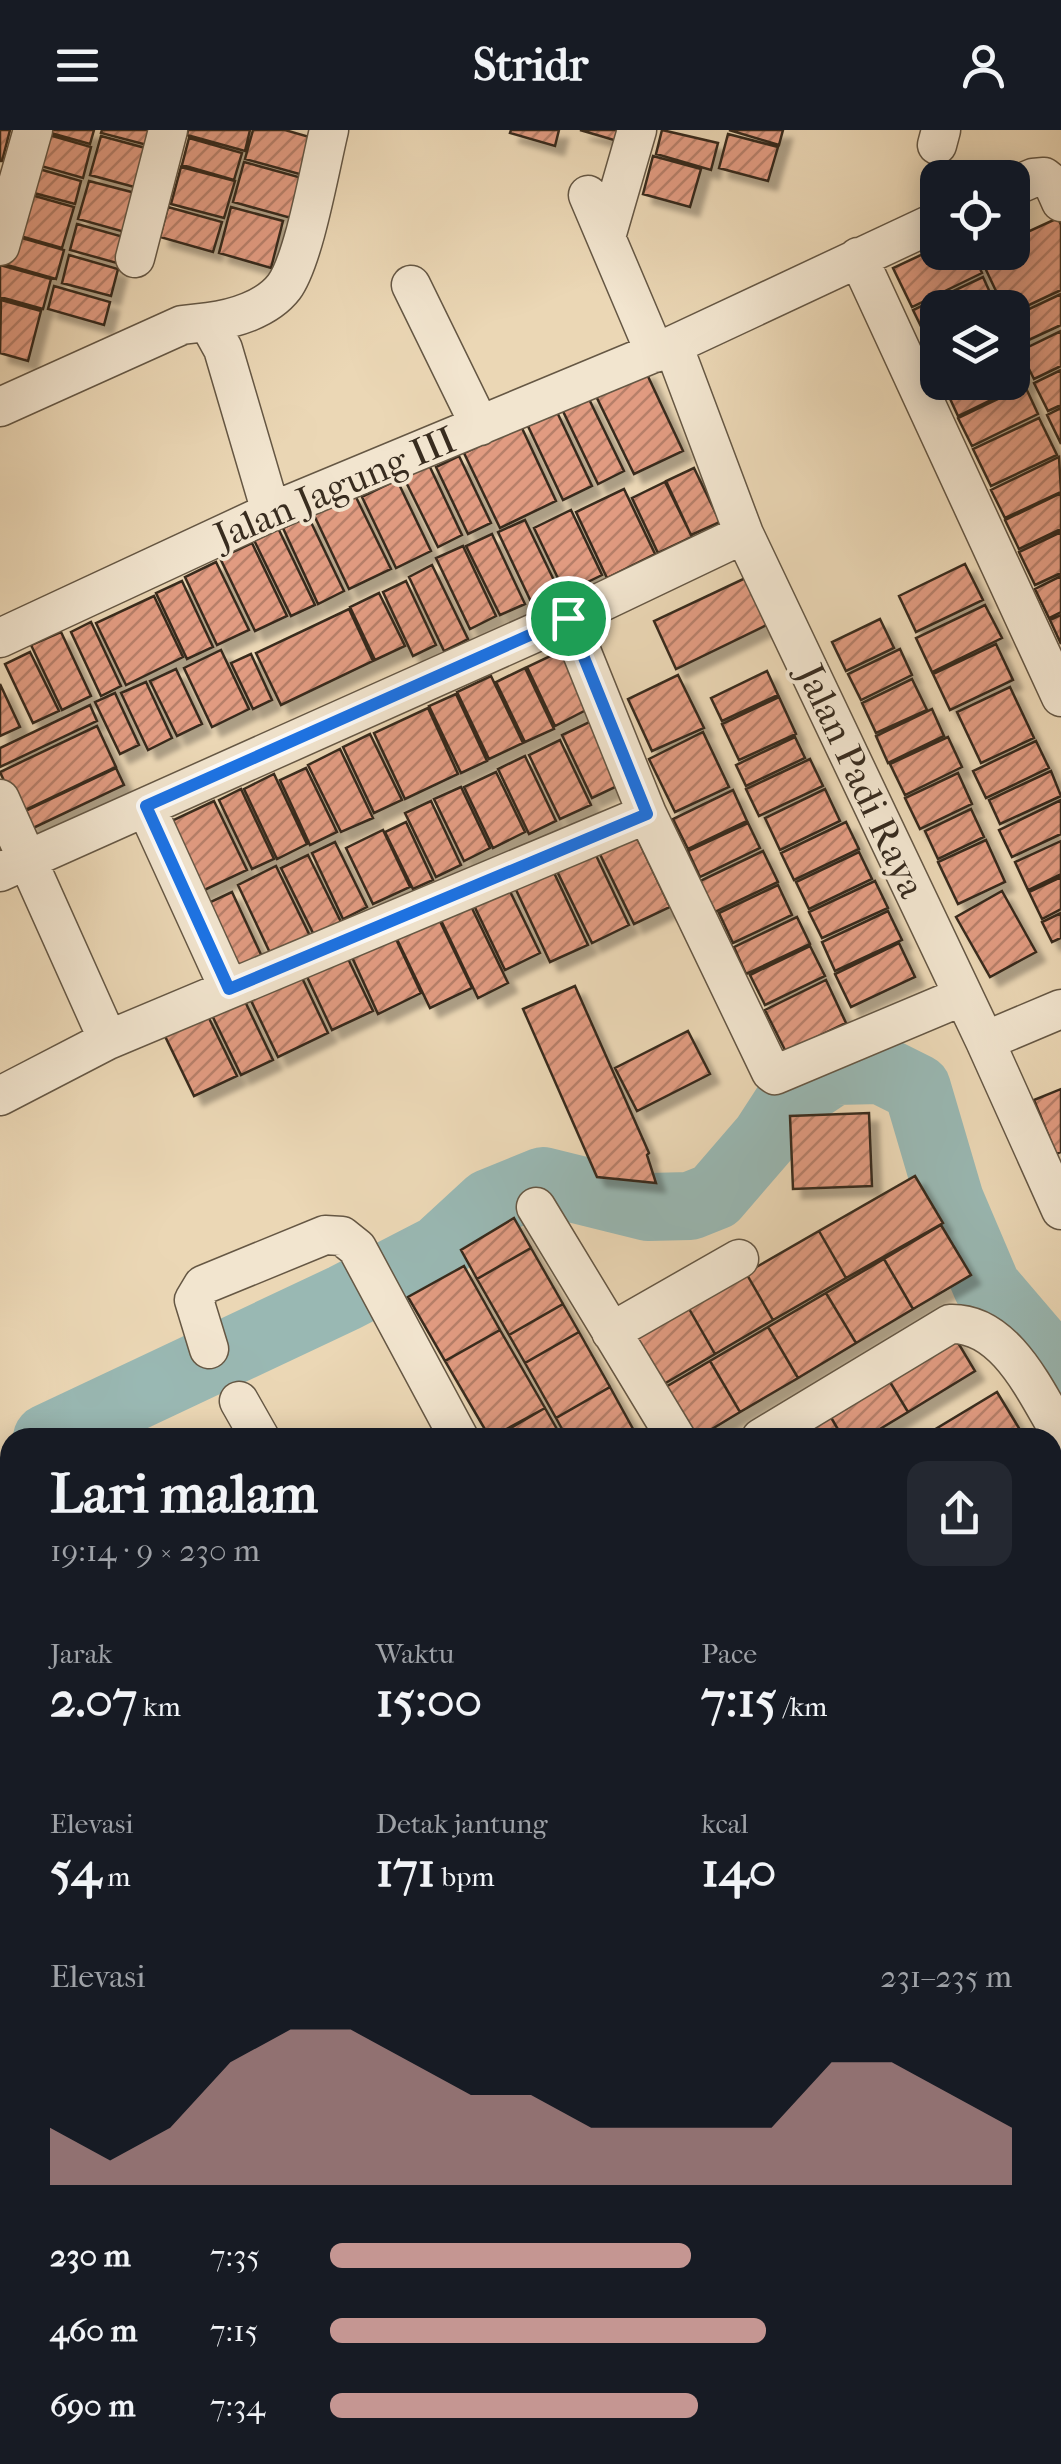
<!DOCTYPE html>
<html lang="id">
<meta charset="utf-8">
<style>
:root{--surface:#171b24;--page:#242831;--text:#f1f3f6;--muted:#9ea1a6;--accent:#c59692}
body{margin:0;font-family:"IM FELL French Canon",serif;background:var(--page);color:var(--text);height:100vh;display:flex;flex-direction:column;font-size:38px;white-space:nowrap}
*{box-sizing:border-box;margin:0}
p{font-size:32px;color:var(--muted)}
.icon{flex:none;width:55px;height:55px;fill:none;stroke:currentColor;stroke-width:2;stroke-linecap:round;stroke-linejoin:round}
.map{position:relative;flex:1;overflow:hidden}
.side{position:absolute;left:0px;top:1298px;width:1062px;height:1038px;display:flex;flex-direction:column;background:var(--surface);border-radius:30px 30px 0 0;box-shadow:0 5px 25px #0003}
.side>*{flex:none}
.tools{position:absolute;left:920px;top:30px;display:grid;gap:20px}
.tools a{display:grid;place-items:center;width:110px;height:110px;border-radius:20px;background:var(--surface);box-shadow:0 5px 25px #0003;font-size:50px}
.pin{position:absolute;display:grid;place-items:center;width:85px;height:85px;color:#fff;margin:-42px;border:5px solid #fff;border-radius:50%;box-shadow:0 2px 10px #0007}
.round{display:grid;place-items:center;flex:none;width:105px;height:105px;border-radius:20px;background:var(--page)}
.overview{display:flex;align-items:center;justify-content:space-between;height:170px;padding:0 50px}
h1{font-size:55px;font-weight:800;line-height:75px}
.figures{display:grid;grid-template-columns:repeat(3,1fr);gap:15px;height:170px;padding:10px 50px}
.figures div{display:grid;align-content:center}
.figures b{font-size:50px;font-weight:800}
.figures small{font-size:28px;font-weight:400}
.figures p{font-size:28px}
.chart{height:280px;padding:20px 50px}
.chart p{display:flex;justify-content:space-between}
.chart svg{width:100%;height:180px;margin-top:10px;fill:var(--accent);opacity:.7}
ul{padding:0 50px;list-style:none;font-size:32px}
li{display:grid;grid-template-columns:160px 120px 1fr;align-items:center;height:75px}
li i{height:25px;border-radius:12px;background:var(--accent)}
header{display:flex;justify-content:space-between;align-items:center;height:130px;padding:0 50px;background:var(--surface);font-size:45px;font-weight:800}
.map>svg:first-child{display:block}
</style>
<header><svg class="icon" aria-label="menu" viewBox="0 0 24 24"><path d="M4 6h16M4 12h16M4 18h16"/></svg>Stridr<svg class="icon" aria-label="person" viewBox="0 0 24 24"><circle cx="12" cy="8" r="4"/><path d="M4 21q1-7 8-7t8 7"/></svg></header>
<div class="map">
<svg width="1061" height="2334" viewBox="0 0 1061 2334">
<defs>
<pattern id="building-hatch" width="6" height="6" patternUnits="userSpaceOnUse" patternTransform="scale(2.5)"><rect width="6" height="6" fill="#e19b81"/><path d="M-1 1l2-2M0 6l6-6M5 7l2-2" fill="none" stroke="#b77f69"/></pattern>
<filter id="shadow"><feDropShadow dx="9" dy="9" stdDeviation="2.5" flood-color="#0004"/></filter>
</defs>
<rect width="100%" height="100%" fill="#ebd7b5"/>
<filter id="stains"><feTurbulence type="fractalNoise" baseFrequency=".002" numOctaves="4"/><feColorMatrix values="0 0 0 0 .2 0 0 0 0 .09 0 0 0 0 .02 0 0 0 .5 -.17"/></filter>
<radialGradient id="worn" r=".72"><stop offset=".6" stop-color="#630" stop-opacity="0"/><stop offset="1" stop-color="#630" stop-opacity=".3"/></radialGradient>
<g fill="none" stroke-linecap="round" stroke-linejoin="round">
<!-- river -->
<path stroke="#99b8b3" stroke-width="68" d="M47 1308 344 1168 439 1119 489 1073 543 1051 648 1077 690 1076 715 1066 765 1008 789 971 834 941 881 940 917 958 950 1070 987 1157 1051 1232 1061 1255"/>
</g>
<!-- building -->
<path fill="url(#building-hatch)" stroke="#382c1f" stroke-width="2.5" filter="url(#shadow)" d="M0 0H10L2 31H0Z
M40 0H94L90 14Z
M102 0H155L151 16 101 3Z
M188 0H250L245 21 187 5Z
M253 0H285L313 8 303 45 245 29Z
M511 0H559L555 16 510 3Z
M580 0H628L624 13Z
M662 0 718 13 711 40 656 24Z
M729 0H783L779 15Z
M35 1 91 17 83 48 27 32Z
M728 4 778 17 768 51 719 38Z
M101 6 149 19 138 58 90 45Z
M189 8 242 23 234 50 182 35Z
M653 26 701 39 690 77 643 64Z
M244 32 302 48 291 88 233 72Z
M25 35 81 51 75 74 19 59Z
M181 37 235 51 224 88 171 74Z
M89 51 143 65 132 104 78 89Z
M17 61 74 77 62 118 6 102Z
M168 77 222 92 213 122 160 107Z
M231 77 283 91 271 138 219 123Z
M1058 88 1061 95V160L1012 183V178H1004L979 125 1012 122V109Z
M77 94 131 109 124 135 70 120Z
M8 104 64 120 56 149 0 133Z
M938 117V122H972L982 143 912 177 893 138Z
M69 125 118 139 111 166 62 153Z
M0 135 51 149 43 179 0 167Z
M983 147 997 178H938V219L933 221 913 180Z
M54 156 110 172 104 195 48 179Z
M1061 164V195L1020 214 1012 199V187Z
M1 170 41 181 28 231 0 223Z
M1061 201V236L1034 249 1020 221Z
M1017 226 1028 252 958 286 946 260 962 252H1012V228Z
M645 240 683 321 634 344 595 264Z
M1061 240V275L1048 281 1034 253Z
M1025 256 1038 284 972 316 958 288Z
M587 265 624 341 598 354 561 277Z
M1061 278V314L1047 285Z
M556 280 592 356 563 370 527 294Z
M1039 288 1057 325 991 356 973 319Z
M521 296 556 371 500 398 464 323Z
M459 326 491 393 468 404 436 337Z
M1059 327 1061 362 1005 388 991 360Z
M429 335 462 405 438 417 404 348Z
M694 338 720 392 691 405 666 351Z
M397 350 431 421 396 438 362 367Z
M665 352 692 407 658 423 632 368Z
M624 359 655 424 607 448 576 382Z
M354 363 391 439 349 459 313 383Z
M1061 363V399L1019 419 1005 390Z
M571 380 602 445 565 463 534 398Z
M308 386 344 461 318 474 283 398Z
M525 390 561 465 534 478 498 402Z
M278 398 315 475 291 486 254 410Z
M1061 402V443L1035 455 1019 422Z
M492 404 525 474 500 485 466 416Z
M252 413 287 486 255 501 220 428Z
M463 416 496 486 470 499 436 428Z
M216 432 249 500 217 515 185 447Z
M965 434 983 470 916 502 899 466Z
M432 435 468 509 444 521 409 447Z
M754 444 777 490 676 539 654 491Z
M1061 446V482L1049 488 1035 459Z
M182 451 213 517 187 529 156 463Z
M406 451 436 515 413 526 383 462Z
M379 463 405 516 375 530 350 477Z
M154 466 183 527 126 555 96 493Z
M985 475 1002 508 932 542 916 508Z
M349 479 373 531 281 575 256 523Z
M1061 485V514L1050 490Z
M880 489 894 518 846 541 832 512Z
M91 492 121 556 101 566 71 502Z
M61 502 91 566 62 580 31 515Z
M996 514 1013 550 950 580 933 544Z
M900 519 912 545 861 570 848 544Z
M221 520 249 579 212 597 184 538Z
M561 521 588 579 555 596 527 537Z
M30 522 59 581 33 593 5 534Z
M251 524 272 570 253 579 231 533Z
M525 538 554 599 525 612 496 552Z
M176 539 202 594 177 606 150 551Z
M767 541 778 565 722 591 711 568Z
M678 545 704 598 652 621 628 569Z
M491 546 523 613 489 629 457 562Z
M912 549 927 580 876 603 862 573Z
M146 552 172 608 148 620 121 563Z
M0 554 20 597 0 606Z
M1010 557 1034 608 981 633 957 582Z
M115 563 139 615 120 624 95 572Z
M456 564 487 631 461 643 429 576Z
M779 567 796 604 739 630 722 594Z
M90 575 97 591 0 637V618Z
M428 578 458 644 405 669 374 603Z
M932 579 944 606 888 633 876 606Z
M598 588 628 651 592 668 562 605Z
M97 596 116 637 19 683 0 642Z
M703 602 729 657 675 682 649 629Z
M370 604 402 670 374 683 343 617Z
M795 607 805 628 746 656 736 635Z
M948 607 962 637 905 665 890 634Z
M560 610 591 675 560 689 529 625Z
M1036 611 1049 638 986 668 973 641Z
M340 619 373 688 341 702 308 635Z
M525 626 556 691 529 704 498 639Z
M810 629 823 656 759 686 746 659Z
M116 638 124 655 31 699 23 682Z
M306 638 337 702 310 715 280 650Z
M1051 641 1061 666 1000 694 989 670Z
M496 642 525 702 493 718 464 657Z
M958 643 972 674 920 699 905 668Z
M274 644 307 714 277 729 244 659Z
M461 657 490 718 464 731 434 669Z
M241 659 274 729 252 739 219 670Z
M825 659 840 691 780 720 765 688Z
M733 660 747 691 688 719 673 689Z
M1061 670V704L1012 727 999 700Z
M214 671 247 740 198 763 165 694Z
M431 671 461 735 436 747 405 683Z
M971 679 984 707 938 729 925 701Z
M406 692 433 750 413 759 385 702Z
M846 692 859 719 794 750 781 723Z
M748 693 760 718 700 747 688 721Z
M631 695 670 777 634 794 594 712Z
M383 700 410 757 373 774 346 718Z
M986 710 1005 752 958 774 938 732Z
M1061 711V744L1028 760 1015 732Z
M335 712 367 777 343 789 312 723Z
M593 719 629 795 592 813 555 737Z
M763 721 778 752 715 782 700 751Z
M859 722 872 749 809 779 796 752Z
M308 725 341 792 314 805 281 738Z
M548 730 588 815 550 832 510 747Z
M276 736 311 808 272 827 238 755Z
M503 747 540 823 505 840 468 763Z
M1061 747V779L1042 789 1029 762Z
M875 751 888 778 822 808 809 782Z
M778 755 792 785 733 813 719 783Z
M1002 761 1036 822 990 847 956 787Z
M232 762 264 831 237 844 204 775Z
M469 772 508 853 478 868 439 786Z
M888 781 902 810 835 841 822 812Z
M436 783 472 858 430 878 394 803Z
M1061 783V808L1052 812 1042 792Z
M797 787 810 814 746 844 734 817Z
M389 794 421 863 378 884 346 814Z
M899 813 915 847 851 877 835 844Z
M341 814 373 881 332 900 301 834Z
M810 816 825 846 765 875 750 845Z
M296 835 328 903 278 927 245 858Z
M826 850 846 893 786 922 765 880Z
M575 856 649 1023 647 1025 656 1053 597 1047 523 879Z
M241 863 273 930 241 945 209 879Z
M206 882 237 946 194 966 163 902Z
M688 901 710 944 637 981 615 938Z
M1061 959V1022L1056 1024 1034 970Z
M869 983 872 1056 793 1059 790 986Z
M915 1046 943 1093 846 1148 819 1101Z
M514 1088 531 1118 477 1149 461 1120Z
M941 1095 971 1145 913 1179 884 1129Z
M819 1101 846 1148 773 1190 746 1143Z
M531 1118 563 1174 509 1205 477 1149Z
M884 1129 913 1179 856 1213 826 1163Z
M464 1136 500 1200 445 1231 408 1167Z
M746 1143 773 1190 715 1224 688 1177Z
M826 1163 856 1213 798 1248 768 1197Z
M563 1174 579 1202 525 1233 509 1205Z
M688 1177 715 1224 657 1258 630 1211Z
M948 1196 975 1241 908 1282 881 1237Z
M768 1197 798 1248 740 1282 710 1231Z
M500 1200 545 1278 490 1308 445 1231Z
M579 1202 610 1257 556 1288 525 1233Z
M710 1231 740 1282 697 1308H686L659 1261Z
M881 1237 908 1282 865 1308H843L822 1272Z
M610 1257 638 1308H567L556 1288Z
M997 1262 1025 1308H932L929 1303Z
M822 1272 843 1308H763Z
M545 1278 562 1308H494Z
M1052 1361 1061 1378V1480L1052 1485Z
M1061 1567V1669L1052 1655V1572Z
M1052 1702 1061 1716V1779L1052 1784Z
M1061 1779V1811L1052 1797V1784Z
M1052 1815 1061 1829V1913L1052 1918Z
M1061 1913V1947L1052 1933V1918Z
M10 1923V1983L0 1988V1928Z
M1052 1988 1061 2002V2027L1052 2032Z
M0 2018 10 2037V2083L0 2088Z
M1052 2110 1061 2124V2170L1052 2175Z
M0 2169 10 2188V2192L0 2197Z
M1061 2170V2259L1058 2261 1052 2251V2175Z
M9 2197 10 2259 0 2264V2202Z
M10 2312V2325H61L65 2334H0V2317Z
M65 2325H144L128 2334H70Z"/>
<g fill="none" stroke-linecap="round" stroke-linejoin="round">
<defs>
<path id="street" d="M937 15 941 0
M1012 57 1033 48 1044 47 1053 54 1061 72
M588 65 655 223
M606 107 637 0
M0 116 33 0
M858 127 1061 567
M135 128 168 0
M411 155 480 296
M208 192C234 189 267 179 284 157 304 130 320 37 329 0
M673 215 744 404 985 911 1061 1080
M0 277 182 195 208 192 223 219 271 382
M568 488 647 684
M0 508 271 382 673 215 938 91
M0 669 108 910
M146 677 229 859
M0 742 568 488 744 404
M985 911 1061 879
M0 966 108 910 647 684 771 942 775 945 963 866
M536 1077 676 1308
M611 1202 739 1129
M209 1219 194 1170 203 1155 325 1105 342 1106 357 1118 459 1308
M239 1271 260 1308
M761 1308 950 1194C1006 1192 1036 1263 1061 1304
M1052 1347 1061 1342
M0 1480 10 1497
M1052 1556 1061 1551
M0 1606 10 1600
M1052 1669 1061 1683
M0 1671 10 1688
M0 1807 10 1825
M1052 1953 1061 1967
M1052 2061 1061 2056
M0 2123 10 2118
M1052 2310 1061 2324
M302 2325 307 2334
M691 2325 695 2334
M852 2325 857 2334"/>
</defs>
<!-- street casing -->
<use href="#street" stroke="#655744" stroke-width="41"/>
<!-- street -->
<use href="#street" stroke="#f2e5cf" stroke-width="38"/>
</g>
<g fill="none" stroke-linecap="round" stroke-linejoin="round">
<defs>
<path id="route" d="M568 488 647 684 229 859 146 676Z"/>
</defs>
<!-- route casing -->
<use href="#route" stroke="#fff" stroke-width="20"/>
<!-- route -->
<use href="#route" stroke="#1a73e8" stroke-width="12"/>
</g>
<g text-anchor="middle" dominant-baseline="central" stroke-width="8" stroke-linejoin="round" paint-order="stroke">
<!-- street labels -->
<g font-size="38" fill="#382c1f" stroke="#f2e5cf">
<text transform="translate(335 358) rotate(-23)">Jalan Jagung III</text>
<text transform="translate(861 651) rotate(65)">Jalan Padi Raya</text>
</g>
</g>
<rect width="100%" height="100%" filter="url(#stains)"/>
<rect width="100%" height="100%" fill="url(#worn)"/>
</svg>
<div class="tools">
<a><svg class="icon" aria-label="locate" viewBox="0 0 24 24"><circle cx="12" cy="12" r="6"/><path d="M12 2v4M12 18v4M2 12h4M18 12h4"/></svg></a>
<a><svg class="icon" aria-label="layers" viewBox="0 0 24 24"><path d="M12 4l9 5-9 5-9-5zM3 14l9 5 9-5"/></svg></a>
</div>
<div class="pin" style="left:568px;top:488px;background:#1e9e55"><svg class="icon" aria-label="arrive" viewBox="0 0 24 24"><path d="M6 21V4h12l-3 4 3 4H6"/></svg></div>
<section class="side">
<div class="overview"><div><h1>Lari malam</h1><p>19:14 · 9 × 230 m</p></div><a class="round"><svg class="icon" aria-label="share" viewBox="0 0 24 24"><path d="M12 15V3M7 8l5-5 5 5M5 13v7h14v-7"/></svg></a></div>
<div class="figures">
<div><p>Jarak</p><b>2.07<small> km</small></b></div>
<div><p>Waktu</p><b>15:00</b></div>
<div><p>Pace</p><b>7:15<small> /km</small></b></div>
</div>
<div class="figures">
<div><p>Elevasi</p><b>54<small> m</small></b></div>
<div><p>Detak jantung</p><b>171<small> bpm</small></b></div>
<div><p>kcal</p><b>140</b></div>
</div>
<div class="chart"><p><span>Elevasi</span>231–235 m</p>
<svg viewBox="0 0 160 44" preserveAspectRatio="none"><path d="M0 44V30L10 38L20 30L30 14L40 6L50 6L60 14L70 22L80 22L90 30L100 30L110 30L120 30L130 14L140 14L150 22L160 30V44z"/></svg>
</div>
<ul>
<li><b>230 m</b>7:35<i style="width:53%"></i></li>
<li><b>460 m</b>7:15<i style="width:64%"></i></li>
<li><b>690 m</b>7:34<i style="width:54%"></i></li>
</ul>
</section>
</div>
